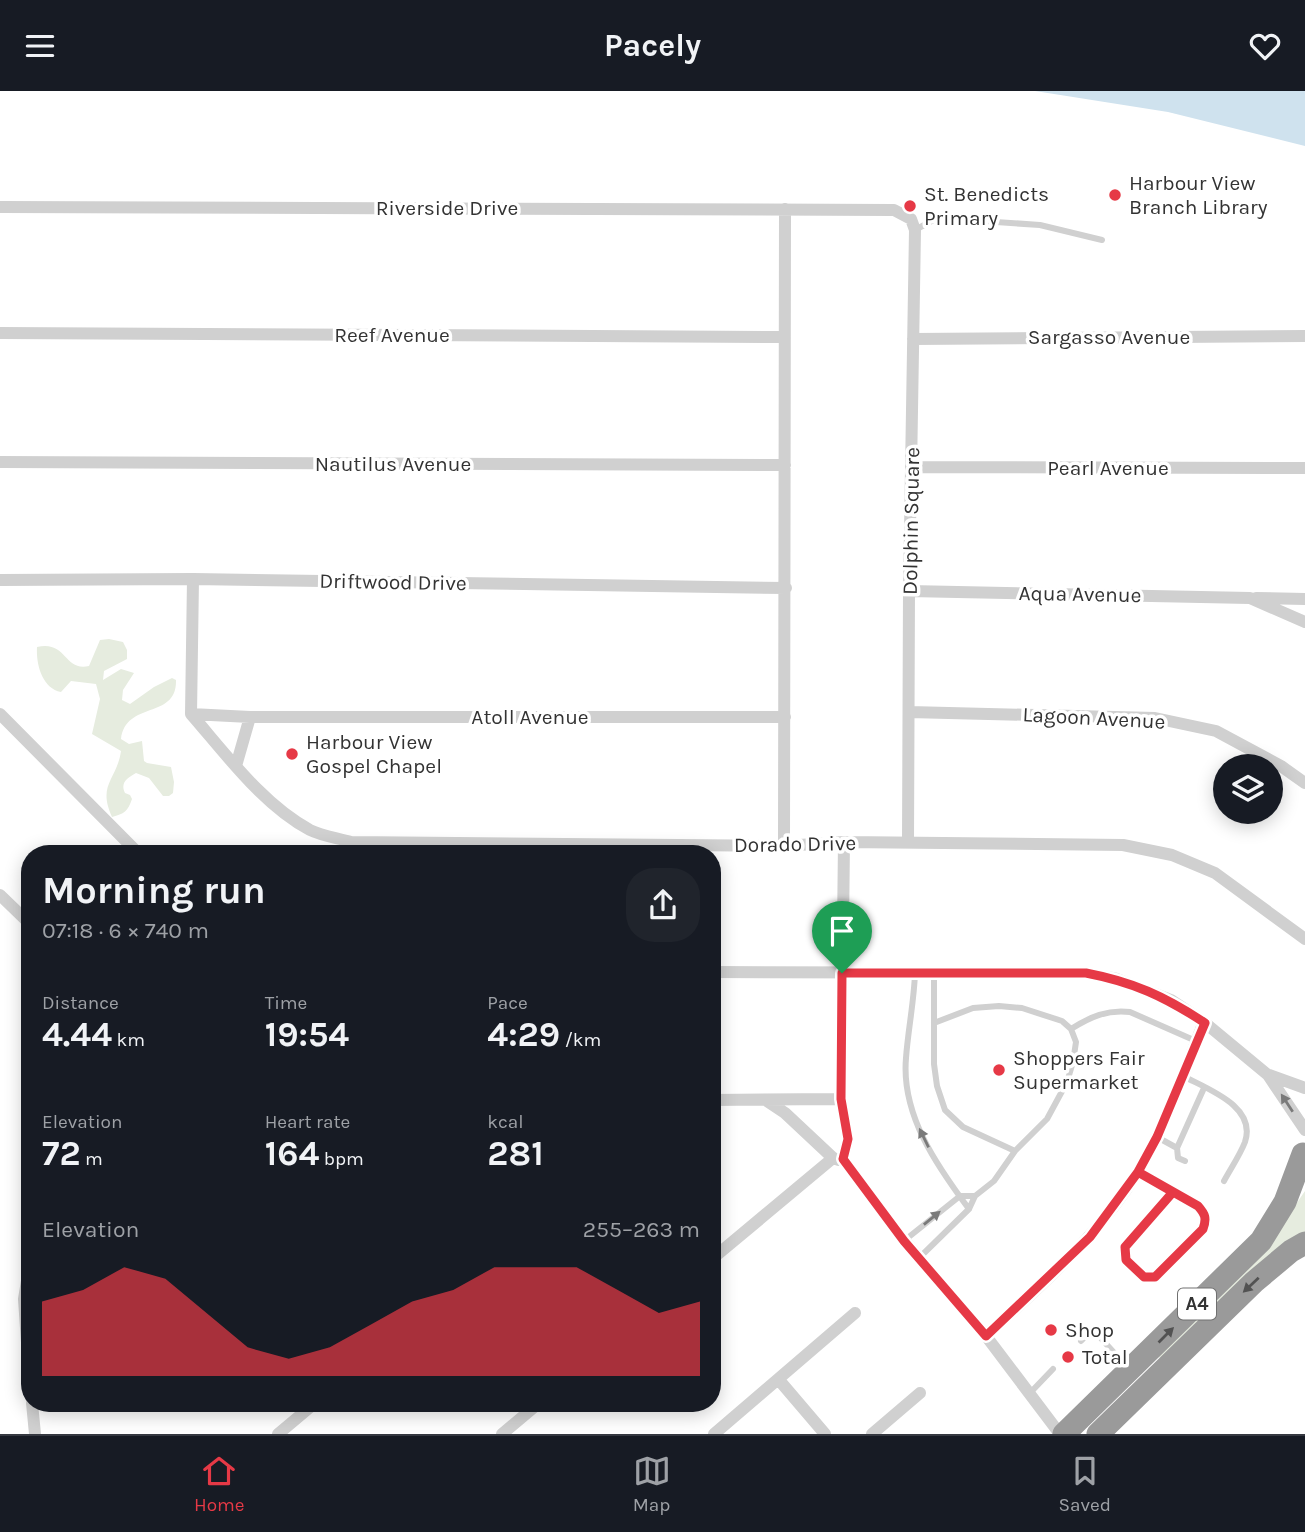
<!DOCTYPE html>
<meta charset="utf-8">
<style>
:root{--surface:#171b24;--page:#20242c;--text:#f1f3f6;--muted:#9ea1a6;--line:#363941;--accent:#e63946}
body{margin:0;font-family:Karla,sans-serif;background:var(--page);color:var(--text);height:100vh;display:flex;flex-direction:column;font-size:26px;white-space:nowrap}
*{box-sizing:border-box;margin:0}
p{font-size:23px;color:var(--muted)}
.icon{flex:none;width:38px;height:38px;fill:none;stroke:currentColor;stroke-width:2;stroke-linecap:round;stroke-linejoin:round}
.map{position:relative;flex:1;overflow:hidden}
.side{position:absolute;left:21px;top:754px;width:700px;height:567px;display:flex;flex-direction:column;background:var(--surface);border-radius:28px;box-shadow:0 4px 18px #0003}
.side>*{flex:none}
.buttons{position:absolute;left:1213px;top:663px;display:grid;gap:14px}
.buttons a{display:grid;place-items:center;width:70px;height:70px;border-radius:50%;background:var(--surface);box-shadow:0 4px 18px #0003;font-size:35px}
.pin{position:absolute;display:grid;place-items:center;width:60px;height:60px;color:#fff;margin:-72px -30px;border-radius:50% 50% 50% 0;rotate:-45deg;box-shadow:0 0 7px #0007}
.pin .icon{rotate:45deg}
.round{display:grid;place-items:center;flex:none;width:74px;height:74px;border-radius:28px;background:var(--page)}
.headline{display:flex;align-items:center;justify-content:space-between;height:119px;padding:0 21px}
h1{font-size:38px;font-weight:700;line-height:52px}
.figures{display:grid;grid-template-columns:repeat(3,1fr);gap:10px;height:119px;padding:7px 21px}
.figures div{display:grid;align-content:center}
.figures b{font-size:35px;font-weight:700}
.figures small{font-size:19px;font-weight:400}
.figures p{font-size:19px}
.chart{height:196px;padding:14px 21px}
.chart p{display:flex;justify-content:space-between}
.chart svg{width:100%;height:126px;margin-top:7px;fill:var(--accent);opacity:.7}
header{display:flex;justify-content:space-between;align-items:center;height:91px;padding:0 21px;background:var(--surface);font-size:32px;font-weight:700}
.dock{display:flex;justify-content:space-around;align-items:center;height:98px;border-top:2px solid var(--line);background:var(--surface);font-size:19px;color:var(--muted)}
.dock a{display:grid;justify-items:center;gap:4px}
.dock .active{color:var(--accent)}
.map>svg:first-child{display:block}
</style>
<header><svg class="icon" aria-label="menu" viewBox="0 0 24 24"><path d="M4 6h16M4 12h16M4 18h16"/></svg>Pacely<svg class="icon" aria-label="heart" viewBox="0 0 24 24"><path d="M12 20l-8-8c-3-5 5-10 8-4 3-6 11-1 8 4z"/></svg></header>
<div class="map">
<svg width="1305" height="1343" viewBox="0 0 1305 1343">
<rect width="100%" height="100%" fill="#fff"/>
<!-- green -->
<path fill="#e6ecdf" d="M109 548 123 551 127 559V568L104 580 103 589 121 578 134 582 123 599 122 609 130 613 154 596 172 587 176 589C177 629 126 609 121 648L129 653 142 650 144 670 147 672 171 676 174 691 173 702 169 705H163L149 687 136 682C127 687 120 692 125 702L130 704 132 708C128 720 124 723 112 726 97 693 117 689 121 660L92 643 100 608 96 593 71 590 61 601C42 597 36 573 37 556 67 549 64 581 89 575L100 549Z
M1305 1100V1146L1165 1272 1155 1262 1269 1152Z"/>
<!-- water -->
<path fill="#cfe2ee" d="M1035 0H1305V55L1168 21Z"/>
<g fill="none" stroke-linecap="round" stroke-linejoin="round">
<!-- lane -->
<path stroke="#d0d0d0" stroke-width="6" d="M915 139 937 127 1040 134 1102 149
M915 882C914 911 908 939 906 967 901 1024 937 1075 969 1118
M934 882V973L937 995 945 1019 963 1036 1015 1060
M1071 938C1090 926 1108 918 1130 921L1196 950
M1183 985C1207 998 1257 1015 1245 1051 1240 1064 1231 1077 1224 1090
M1157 1046 1177 1057
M1185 1070 1178 1067 1177 1057 1204 997
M1138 1081 1198 1115C1205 1123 1207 1127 1203 1138L1155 1186H1144L1126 1169 1125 1156 1173 1101
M905 1149 960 1105H975
M919 1167 969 1118 975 1105 994 1090 1015 1060 1047 1028 1067 991 1073 971 1076 951 1071 938 1062 930 1022 917 999 915 973 917 934 932
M1081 1250 1089 1242 1098 1244 1127 1276
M1030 1302 1053 1278"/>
<!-- street -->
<path stroke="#d0d0d0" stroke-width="12" d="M0 116 894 119 911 128 915 139 909 500 908 751
M0 242 784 246
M913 248 1305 245
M0 371 785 374
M912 376 1305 377
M193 488 191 623C225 662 263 714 310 739 322 745 338 747 351 751L784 755 844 751 1123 754 1172 764 1215 782 1305 848
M0 489 193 488 786 497
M909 500 1250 507 1305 531
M1256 507 1305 508
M909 621 1155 627 1216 640 1281 675 1305 692
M0 623 139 763
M191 623 250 626H785
M236 675 250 626
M844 751 841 1008 848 1048 843 1068 904 1149 986 1245 1060 1343
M784 755 785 118
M0 804 30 833
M712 881 1086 882 1117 888 1171 909 1204 931 1268 984 1305 1039
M1269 984 1305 997
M712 1009 841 1008
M767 1010 785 1022 833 1067 839 1069
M712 1168 833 1067
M30 1172 24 1208 30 1295
M986 1245C1041 1194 1099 1145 1139 1079 1166 1033 1184 981 1204 931
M779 1289 825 1343
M32 1312 35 1343
M278 1343 315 1312
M502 1343 539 1312
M714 1343 855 1222
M872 1343 920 1302"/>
<!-- highway -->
<path stroke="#9a9a9a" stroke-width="23" d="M1064 1343 1261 1150 1285 1111 1303 1063
M1098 1343 1254 1191 1291 1160 1305 1152"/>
</g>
<!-- one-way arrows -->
<defs><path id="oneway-solid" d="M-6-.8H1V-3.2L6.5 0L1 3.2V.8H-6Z" transform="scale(1.75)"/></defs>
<g fill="#7a7a7a">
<use href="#oneway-solid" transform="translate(1287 1012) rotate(-123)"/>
<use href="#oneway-solid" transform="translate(924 1047) rotate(-116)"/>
<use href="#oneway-solid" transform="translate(932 1127) rotate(-39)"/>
</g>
<g fill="#525252">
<use href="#oneway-solid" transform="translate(1251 1194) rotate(137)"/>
<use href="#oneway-solid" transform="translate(1166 1244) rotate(-45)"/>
</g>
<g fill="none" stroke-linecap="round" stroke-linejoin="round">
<defs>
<path id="route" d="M842 882 841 1008 848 1048 843 1068 904 1150 986 1245 1090 1146 1138 1081 1173 1101 1125 1156 1126 1169 1144 1186H1155L1203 1138C1207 1127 1205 1123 1198 1115L1138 1081 1157 1046 1205 932C1164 905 1133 891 1086 882H842"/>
</defs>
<!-- route casing -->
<use href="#route" stroke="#fff" stroke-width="14"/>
<!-- route -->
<use href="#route" stroke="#e63946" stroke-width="9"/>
</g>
<!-- markers -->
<g fill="#e63946" stroke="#fff" stroke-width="2.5">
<circle cx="1115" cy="104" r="7"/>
<circle cx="910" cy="115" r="7"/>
<circle cx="292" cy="663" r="7"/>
<circle cx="999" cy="979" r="7"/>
<circle cx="1051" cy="1239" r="7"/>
<circle cx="1068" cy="1266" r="7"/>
</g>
<g text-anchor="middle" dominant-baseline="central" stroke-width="7" stroke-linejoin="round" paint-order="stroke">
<!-- shield labels -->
<rect fill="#fff" stroke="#707070" stroke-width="2" x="1178" y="1197.5" width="38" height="31" rx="5"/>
<g font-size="19" font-weight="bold" fill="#333">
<text x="1197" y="1213">A4</text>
</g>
<!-- poi labels -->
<g font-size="21" fill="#333" stroke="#fff" text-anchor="start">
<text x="1129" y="92">Harbour View<tspan x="1129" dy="24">Branch Library</tspan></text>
<text x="924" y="103">St. Benedicts<tspan x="924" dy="24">Primary</tspan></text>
<text x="306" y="651">Harbour View<tspan x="306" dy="24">Gospel Chapel</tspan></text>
<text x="1013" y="967">Shoppers Fair<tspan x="1013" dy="24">Supermarket</tspan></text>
<text x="1065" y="1239">Shop</text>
<text x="1082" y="1266">Total</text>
</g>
<!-- street labels -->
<g font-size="21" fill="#333" stroke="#fff">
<text x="447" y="117">Riverside Drive</text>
<text x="392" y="244">Reef Avenue</text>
<text x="1109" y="246">Sargasso Avenue</text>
<text x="393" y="373">Nautilus Avenue</text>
<text x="1108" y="377">Pearl Avenue</text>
<text transform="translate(911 430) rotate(-89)">Dolphin Square</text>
<text transform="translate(393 491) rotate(1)">Driftwood Drive</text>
<text transform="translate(1080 503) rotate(1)">Aqua Avenue</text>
<text x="530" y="626">Atoll Avenue</text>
<text transform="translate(1094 627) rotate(3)">Lagoon Avenue</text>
<text transform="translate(795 753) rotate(-1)">Dorado Drive</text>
</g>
</g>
</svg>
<div class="buttons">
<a><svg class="icon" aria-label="layers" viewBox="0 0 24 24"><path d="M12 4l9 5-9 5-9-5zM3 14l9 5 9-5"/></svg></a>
</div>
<div class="pin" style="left:842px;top:882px;background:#1e9e55"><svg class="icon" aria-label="arrive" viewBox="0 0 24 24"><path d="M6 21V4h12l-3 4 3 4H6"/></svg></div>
<section class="side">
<div class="headline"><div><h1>Morning run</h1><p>07:18 · 6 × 740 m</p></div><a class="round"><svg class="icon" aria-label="share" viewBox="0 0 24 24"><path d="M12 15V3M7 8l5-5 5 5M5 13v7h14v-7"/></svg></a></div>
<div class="figures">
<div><p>Distance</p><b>4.44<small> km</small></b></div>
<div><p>Time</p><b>19:54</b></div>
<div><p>Pace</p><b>4:29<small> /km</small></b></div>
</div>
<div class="figures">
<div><p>Elevation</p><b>72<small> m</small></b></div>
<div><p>Heart rate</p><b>164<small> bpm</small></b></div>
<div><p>kcal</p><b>281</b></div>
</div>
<div class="chart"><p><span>Elevation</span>255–263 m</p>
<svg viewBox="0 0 160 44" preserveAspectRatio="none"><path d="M0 44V18L10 14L20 6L30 10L40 22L50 34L60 38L70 34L80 26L90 18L100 14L110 6L120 6L130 6L140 14L150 22L160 18V44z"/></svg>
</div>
</section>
</div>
<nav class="dock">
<a class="active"><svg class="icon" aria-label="home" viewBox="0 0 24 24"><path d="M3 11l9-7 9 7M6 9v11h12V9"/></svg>Home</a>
<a><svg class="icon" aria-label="map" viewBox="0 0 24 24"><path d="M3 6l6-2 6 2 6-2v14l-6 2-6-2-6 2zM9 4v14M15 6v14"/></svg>Map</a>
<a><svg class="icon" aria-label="saved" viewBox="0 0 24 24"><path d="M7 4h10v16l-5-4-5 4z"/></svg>Saved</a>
</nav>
